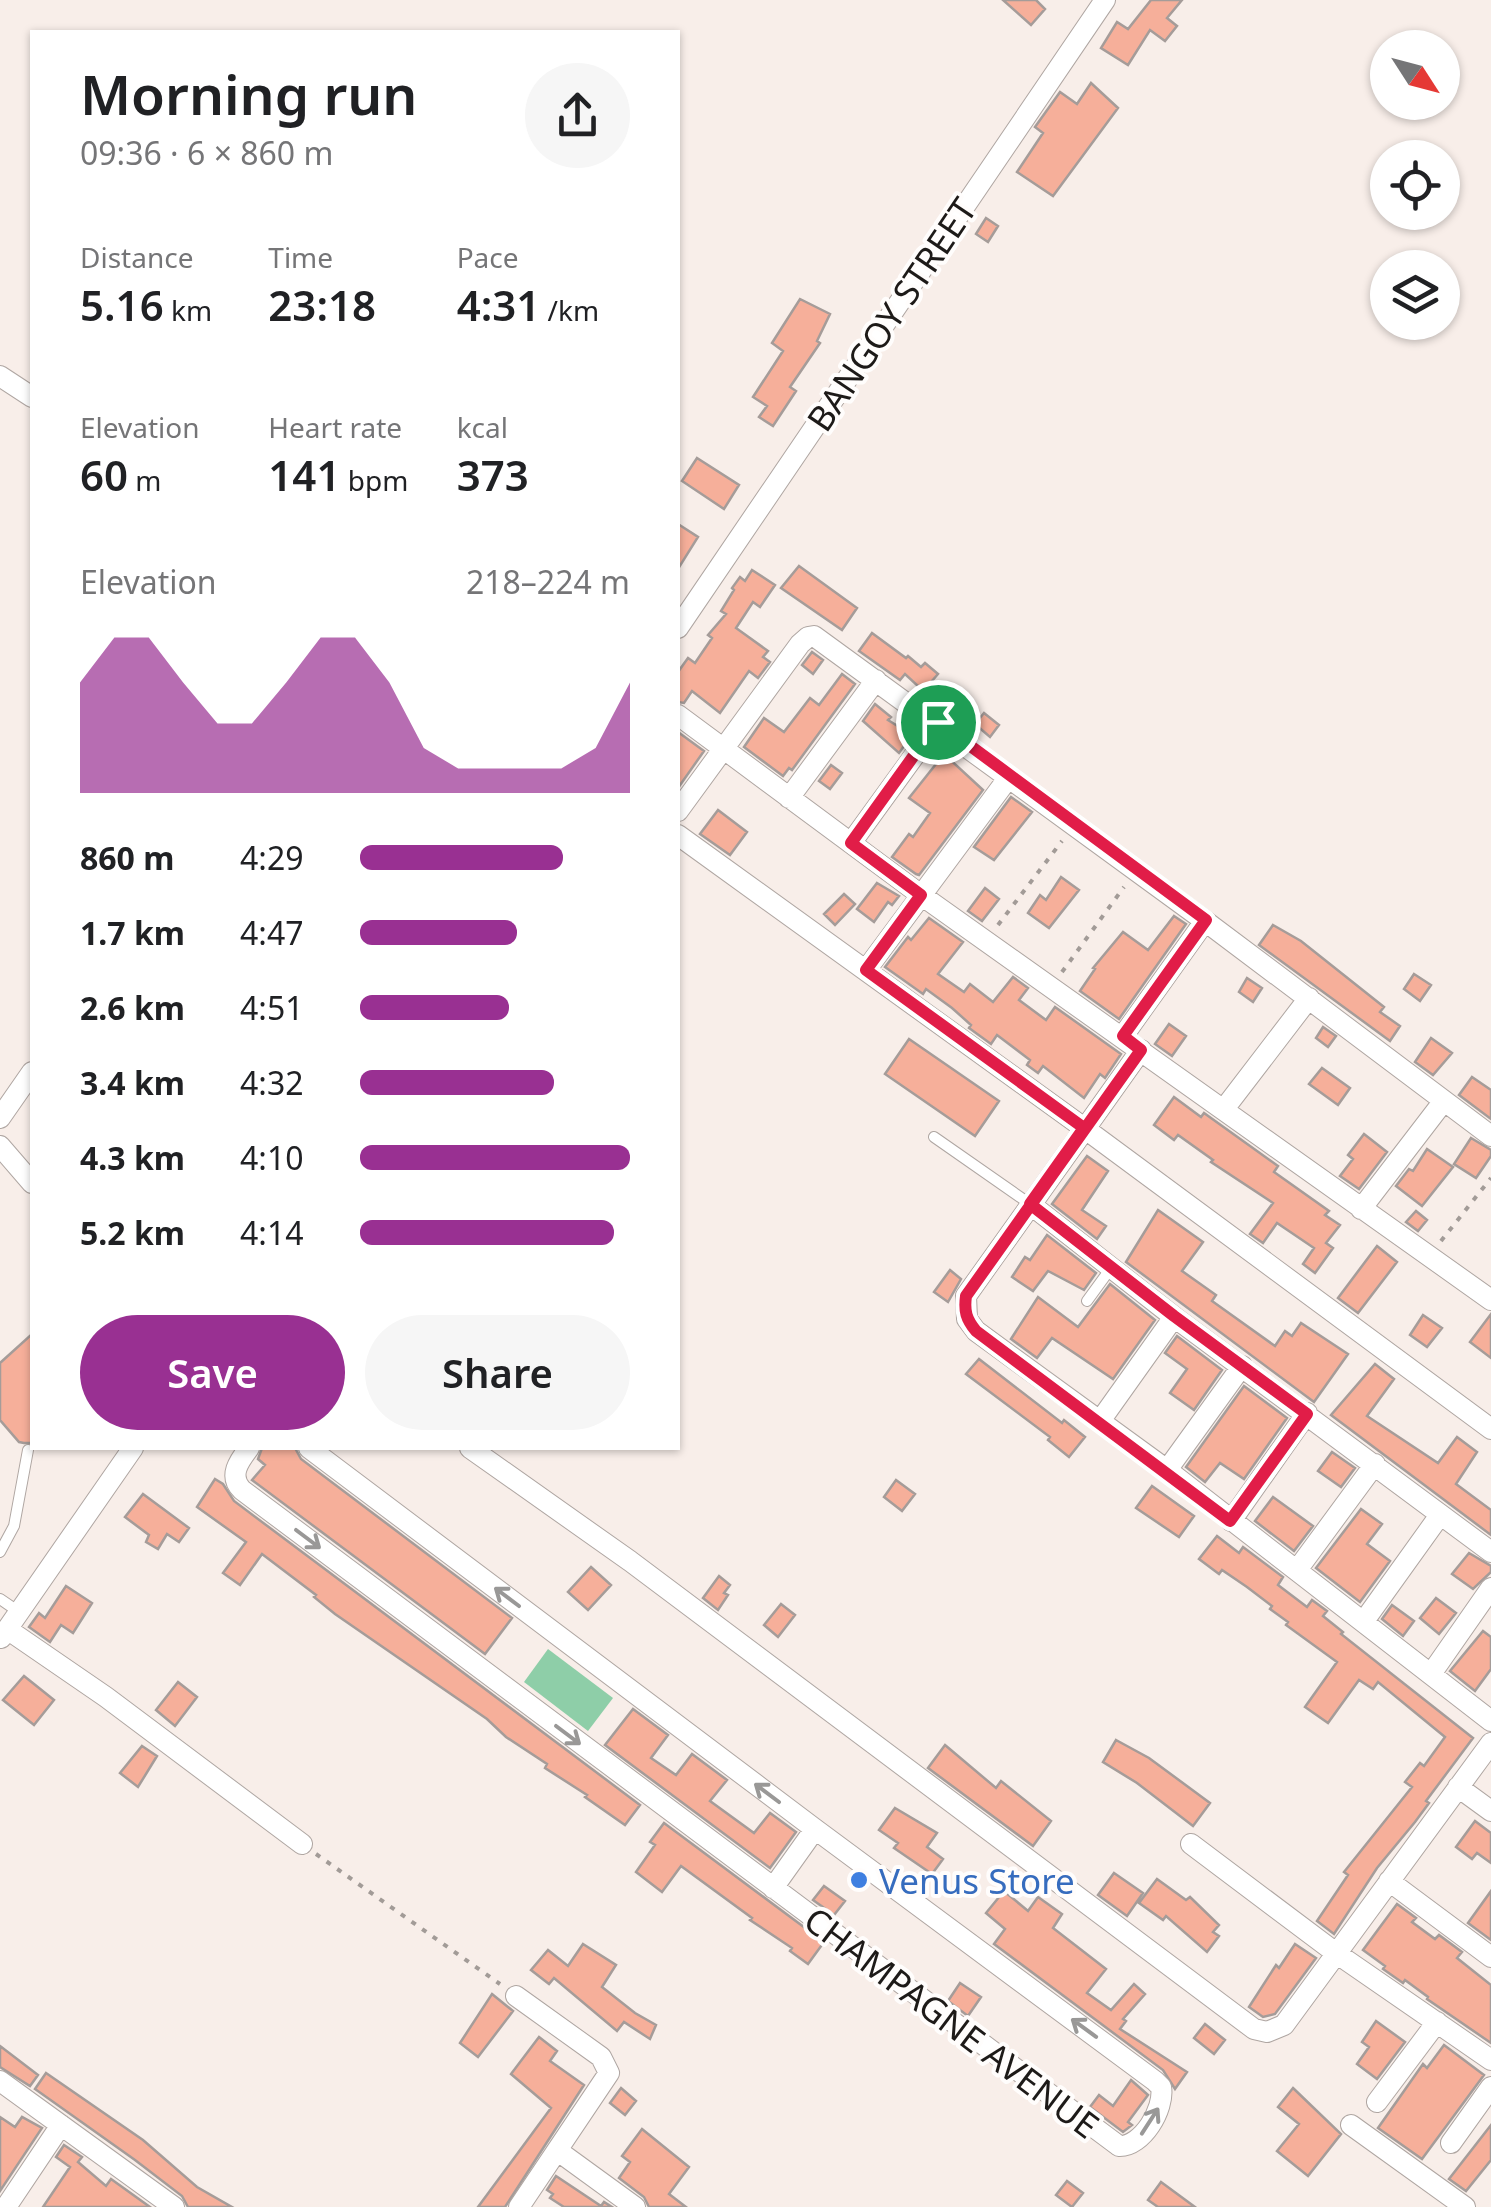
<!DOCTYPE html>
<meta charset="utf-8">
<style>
:root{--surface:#fff;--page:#f6f6f6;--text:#202124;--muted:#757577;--accent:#993092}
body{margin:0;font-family:"Noto Sans",sans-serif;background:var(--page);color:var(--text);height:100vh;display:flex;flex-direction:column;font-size:38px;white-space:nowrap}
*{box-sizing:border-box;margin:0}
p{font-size:32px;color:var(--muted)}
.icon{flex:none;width:55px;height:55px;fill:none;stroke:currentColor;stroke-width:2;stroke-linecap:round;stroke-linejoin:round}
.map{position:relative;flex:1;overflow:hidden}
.sheet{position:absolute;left:30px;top:30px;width:650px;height:1420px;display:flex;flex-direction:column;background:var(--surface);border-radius:0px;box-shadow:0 2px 8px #0004}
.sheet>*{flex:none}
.needle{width:65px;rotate:126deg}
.buttons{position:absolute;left:1370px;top:30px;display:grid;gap:20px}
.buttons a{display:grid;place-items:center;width:90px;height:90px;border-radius:50%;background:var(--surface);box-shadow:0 2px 8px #0004;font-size:50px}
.pin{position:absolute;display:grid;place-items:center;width:85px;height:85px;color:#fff;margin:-42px;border:5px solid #fff;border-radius:50%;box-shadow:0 2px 10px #0007}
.round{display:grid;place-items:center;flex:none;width:105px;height:105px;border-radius:52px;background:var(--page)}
.summary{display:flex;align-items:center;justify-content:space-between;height:170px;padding:0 50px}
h1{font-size:55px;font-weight:600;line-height:75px}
.stats{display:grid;grid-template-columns:repeat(3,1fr);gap:15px;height:170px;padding:10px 50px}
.stats div{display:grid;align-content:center}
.stats b{font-size:42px;font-weight:600}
.stats small{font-size:28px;font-weight:400}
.stats p{font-size:28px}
.chart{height:280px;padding:20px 50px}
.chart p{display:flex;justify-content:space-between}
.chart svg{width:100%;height:180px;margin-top:10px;fill:var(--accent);opacity:.7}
.button{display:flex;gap:20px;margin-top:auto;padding:20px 50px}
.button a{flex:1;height:115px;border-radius:60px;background:var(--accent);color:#fff;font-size:40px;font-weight:600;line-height:115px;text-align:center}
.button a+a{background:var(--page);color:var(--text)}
ul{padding:0 50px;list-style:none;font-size:32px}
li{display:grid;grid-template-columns:160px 120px 1fr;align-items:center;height:75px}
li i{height:25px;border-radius:12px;background:var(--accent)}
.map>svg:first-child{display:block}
</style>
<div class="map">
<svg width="1491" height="2207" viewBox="0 0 1491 2207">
<rect width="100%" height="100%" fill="#f8eee9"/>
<!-- green -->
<path fill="#8ecea8" d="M548 1649 613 1698 588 1731 524 1682Z"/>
<!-- building -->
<path fill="#f6af9a" stroke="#a59c99" stroke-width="2.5" d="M1003 0H1036L1045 9 1031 25Z
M1151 0H1182L1167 18 1177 26 1165 41 1150 30 1128 65 1101 48 1117 22 1128 29Z
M1091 83 1118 108 1053 196 1017 172 1043 133 1035 127 1060 92 1077 104Z
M986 218 998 226 988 242 976 234Z
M800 299 830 314 817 341 820 343 790 387 796 391 773 426 759 417 767 406 753 397 783 351 772 343Z
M697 458 739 485 724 509 682 481Z
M678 524 698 537 678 569Z
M799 566 857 608 842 630 781 588Z
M752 570 775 585 760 607 753 602 736 628 768 651 763 657 770 662 758 678 749 671 720 713 692 691 684 703 678 702V672L688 658 695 663 712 638 708 635 726 614 721 611 734 590 732 588 740 577 745 581Z
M872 633 906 658 908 656 921 667 925 663 938 674 932 681 954 696 944 710 905 674 900 680 859 651Z
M812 652 823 660 813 674 802 665Z
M842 674 855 684 792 770 789 768 783 776 744 747 764 718 784 732 810 698 819 705Z
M875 704 891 717 888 720 912 735 899 753 863 721Z
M984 713 999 725 990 737 975 724Z
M678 732 704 751 678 788Z
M944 754 983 790 919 875 916 874 892 857 909 834 913 837 930 813 909 798Z
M831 765 842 773 830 789 819 781Z
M1011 797 1032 812 994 860 974 847Z
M718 810 747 832 730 855 700 834Z
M1061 877 1079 890 1049 928 1028 913 1040 895 1046 900Z
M877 883 899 896 892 905 888 902 874 922 857 909Z
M985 888 999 899 982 921 968 911Z
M844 894 855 904 835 925 824 914Z
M1174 916 1186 924 1119 1019 1080 991 1095 969 1093 968 1123 932 1148 950Z
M929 918 963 942 938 974 964 992 970 984 993 1002 1013 977 1028 988 1019 1000 1046 1020 1055 1007 1121 1054 1105 1078 1100 1074 1084 1098 1043 1066 1038 1073 1027 1065 1030 1060 997 1035 991 1044 969 1028 971 1025 952 1008 926 989 923 994 885 967 908 937 911 940Z
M1273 925 1301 941 1384 1007 1380 1012 1400 1026 1390 1041 1259 945Z
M1414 974 1431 985 1420 1001 1404 989Z
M1247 978 1262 988 1253 1002 1239 992Z
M1169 1024 1186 1036 1172 1056 1155 1044Z
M1323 1027 1336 1036 1328 1047 1316 1038Z
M1431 1038 1452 1053 1433 1075 1415 1062Z
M909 1039 999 1101 975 1136 885 1074Z
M1322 1068 1350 1088 1338 1105 1309 1084Z
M1472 1077 1491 1090V1119L1459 1095Z
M1174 1097 1201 1117 1204 1113 1278 1166 1274 1172 1329 1211 1325 1215 1340 1225 1326 1243 1333 1248 1315 1273 1303 1264 1314 1248 1277 1223 1263 1243 1250 1234 1273 1203 1211 1162 1213 1160 1178 1135 1174 1140 1154 1125Z
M1364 1134 1387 1152 1359 1189 1340 1176 1353 1159 1348 1155Z
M1471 1138 1491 1150V1156L1476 1178 1454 1164Z
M1427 1149 1453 1167 1422 1206 1396 1186 1409 1169 1413 1171Z
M1087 1156 1108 1171 1082 1210 1106 1226 1097 1239 1052 1204Z
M1158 1210 1203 1242 1182 1271 1216 1295 1212 1301 1275 1346 1285 1331 1292 1336 1301 1323 1348 1354 1314 1402 1126 1262Z
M1416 1211 1427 1220 1418 1231 1406 1222Z
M1047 1235 1096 1273 1084 1290 1048 1271 1033 1291 1012 1277 1025 1257 1030 1260Z
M1377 1246 1397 1262 1358 1313 1338 1298Z
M950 1270 961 1279 948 1302 934 1292Z
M1110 1284 1155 1320 1113 1379 1052 1338 1037 1358 1011 1339 1038 1297 1078 1327Z
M1491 1314V1358L1470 1342Z
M1423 1315 1442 1328 1427 1347 1410 1335Z
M32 1334V1443H24L19 1442 0 1420V1363Z
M1177 1336 1222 1370 1194 1410 1170 1393 1187 1369 1165 1353Z
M979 1359 1062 1423 1064 1420 1085 1437 1069 1457 1048 1440 1050 1437 966 1374Z
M1375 1364 1394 1379 1367 1416 1438 1463 1457 1437 1477 1452 1456 1484 1491 1510V1535L1331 1415Z
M1244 1386 1287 1418 1244 1479 1220 1463 1205 1482 1186 1467Z
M262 1448H295L301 1459 512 1618 485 1654 252 1480 265 1465 258 1459Z
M1332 1452 1355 1468 1341 1487 1318 1471Z
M215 1479 223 1484 234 1501 640 1805 625 1825 585 1797 587 1795 545 1768 547 1764 506 1737 487 1719 335 1614 314 1597 316 1595 262 1554 240 1585 223 1573 246 1542 197 1507Z
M896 1480 915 1494 902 1511 884 1497Z
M1152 1486 1194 1516 1179 1537 1136 1508Z
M143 1494 189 1528 179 1542 167 1534 158 1549 146 1542 149 1535 125 1517Z
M1273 1497 1313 1526 1294 1551 1255 1521Z
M1361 1509 1382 1524 1367 1544 1390 1561 1360 1602 1316 1568Z
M1217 1536 1239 1553 1243 1547 1283 1577 1278 1585 1307 1607 1312 1600 1327 1611 1323 1616 1343 1632 1341 1634 1473 1738 1426 1801 1429 1803 1415 1822 1377 1868 1334 1934 1317 1921 1348 1875 1344 1872 1412 1787 1405 1782 1420 1763 1424 1766 1445 1737 1378 1682 1373 1689 1359 1680 1328 1723 1305 1707 1337 1662 1286 1625 1288 1622 1270 1609 1272 1606 1247 1587 1222 1570 1219 1574 1199 1559Z
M1469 1553 1491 1566V1572L1473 1589 1452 1574Z
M591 1567 611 1585 588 1610 568 1592Z
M719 1576 730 1585 724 1593 728 1595 718 1610 703 1598Z
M66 1586 92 1603 73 1633 61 1625 50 1642 29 1627 39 1613 45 1618Z
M1436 1598 1456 1613 1439 1634 1420 1618Z
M781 1604 795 1615 778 1637 764 1625Z
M1392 1605 1414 1621 1403 1636 1382 1619Z
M1483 1631 1491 1637V1669L1475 1691 1450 1671Z
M24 1676 54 1700 34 1725 3 1700Z
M178 1682 197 1697 175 1726 156 1710Z
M633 1709 668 1735 651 1758 676 1775 692 1754 727 1780 710 1801 754 1833 770 1813 796 1832 770 1868 605 1745Z
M1116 1740 1149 1758 1210 1803 1193 1826 1137 1783 1103 1762Z
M945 1745 996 1788 1001 1781 1051 1821 1033 1846 928 1768Z
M142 1746 157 1756 138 1787 120 1773Z
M895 1808 937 1833 927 1847 943 1859 932 1874 894 1848 898 1843 879 1830Z
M1475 1821 1491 1833V1863L1477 1853 1472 1859 1456 1847Z
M664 1823 824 1942 808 1964 790 1951 792 1948 750 1920 752 1918 681 1866 662 1892 636 1872 655 1845 650 1842Z
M1114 1873 1143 1893 1127 1916 1098 1895Z
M1157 1879 1186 1900 1190 1897 1219 1925 1213 1932 1219 1936 1207 1952 1166 1916 1163 1920 1139 1903Z
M824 1886 845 1901 834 1915 813 1900Z
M1004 1891 1028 1911 1038 1897 1062 1914 1053 1928 1106 1969 1087 1993 1111 2010 1134 1984 1145 1994 1123 2019 1126 2021 1120 2029 1187 2072 1175 2089 1163 2070 994 1944 1005 1929 986 1913Z
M1491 1891V1940L1468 1923Z
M1397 1904 1416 1918 1412 1922 1435 1939 1439 1935 1462 1952 1457 1958 1491 1985V2043L1427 1999 1428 1997 1405 1980 1403 1983 1383 1969 1385 1966 1363 1950Z
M583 1944 616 1965 602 1987 635 2013 656 2025 650 2039 624 2022 617 2031 554 1978 549 1984 531 1970 548 1950 568 1966Z
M1295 1944 1316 1958 1275 2014 1263 2017 1249 2007 1276 1965 1279 1968Z
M960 1983 981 1997 968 2016 948 2001Z
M492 1994 513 2011 478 2057 460 2043Z
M1376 2021 1405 2042 1377 2079 1357 2064 1369 2047 1362 2042Z
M1205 2024 1225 2040 1214 2054 1194 2038Z
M539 2037 557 2051 550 2061 584 2085 505 2207H478L551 2108 511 2074Z
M1444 2045 1484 2075 1422 2159 1378 2128 1423 2064 1427 2068Z
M0 2046 38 2075 30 2086 0 2067Z
M46 2073 143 2140 197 2187 232 2207H188L182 2196 135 2160 35 2089Z
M1131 2080 1148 2095 1128 2122 1132 2125 1123 2132 1090 2107 1099 2095 1113 2106Z
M621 2088 636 2101 625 2115 610 2103Z
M1293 2088 1341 2134 1308 2176 1277 2151 1299 2124 1278 2107Z
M0 2117 15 2127 22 2117 42 2128 0 2191Z
M1491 2125V2160L1466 2191 1449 2179Z
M642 2129 689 2167 669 2194 686 2207H649L644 2197 619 2178 630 2162 622 2156Z
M64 2145 82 2157 78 2162 106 2186 111 2179 150 2207H43L70 2167 56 2157Z
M556 2176 601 2206 604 2202 612 2207H564L550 2198 553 2194 547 2190Z
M1067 2181 1083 2193 1072 2207 1056 2195Z
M1161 2182 1195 2207H1158L1148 2200Z"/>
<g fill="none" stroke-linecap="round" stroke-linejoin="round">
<defs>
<path id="service" d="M934 1137 1030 1204
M1087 1301 1111 1268
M0 1552 14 1526 28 1450
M0 1599 19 1612"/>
<path id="minor" d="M0 376 32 397
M678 628 1105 0
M678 715 921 895 1491 1300
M789 798 876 680
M678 811 800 644 808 637 814 636 1205 921 1491 1136
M678 835 1084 1128 1491 1429
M851 843 938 723
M866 970 1009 777
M1123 1036 1205 921
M1141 1050 966 1296 967 1319 976 1331 1167 1470 1491 1721
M1224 1109 1309 998
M0 1118 32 1072
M0 1146 32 1183
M1030 1204 1174 1317 1491 1552
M1361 1209 1443 1102
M1100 1421 1174 1317
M249 1448C239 1461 228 1476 242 1490L1119 2146C1142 2147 1165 2109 1161 2087L1155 2081 815 1829 309 1448
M470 1448 630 1561 1254 2029 1267 2032 1284 2025 1491 1743
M1167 1470 1242 1366
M1231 1521 1307 1413
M1297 1570 1375 1464
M1364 1621 1440 1515
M7 1629 106 1697 302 1844
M1 1638 133 1448
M1431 1674 1491 1588
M1458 1787 1491 1811
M1191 1844 1336 1953 1491 2060
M1389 1881 1491 1957
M773 1888 815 1829
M516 1996 601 2057 609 2073 519 2207
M0 2081 174 2207
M1377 2102 1437 2022
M1351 2125 1465 2207
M1451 2143 1491 2087
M558 2151 635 2207
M6 2207 61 2125"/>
</defs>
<!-- service casing -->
<use href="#service" stroke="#afa6a2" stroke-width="12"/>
<!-- minor casing -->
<use href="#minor" stroke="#afa6a2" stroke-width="22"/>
<!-- path -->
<path stroke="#a29b97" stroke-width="4" stroke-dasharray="5 8" stroke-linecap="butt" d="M998 925 1062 841
M1062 972 1124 887
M1441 1241 1491 1178
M316 1854 500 1984"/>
<!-- service -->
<use href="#service" stroke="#fff" stroke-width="10"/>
<!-- minor -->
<use href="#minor" stroke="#fff" stroke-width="20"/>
</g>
<!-- one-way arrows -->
<defs><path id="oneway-shaft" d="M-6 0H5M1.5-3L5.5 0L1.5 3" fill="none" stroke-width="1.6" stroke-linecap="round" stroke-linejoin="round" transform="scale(2.5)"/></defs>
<g stroke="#999897">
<use href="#oneway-shaft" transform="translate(308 1539) rotate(37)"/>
<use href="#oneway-shaft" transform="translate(507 1597) rotate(-143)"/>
<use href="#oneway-shaft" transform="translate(568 1735) rotate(37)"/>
<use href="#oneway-shaft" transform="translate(767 1793) rotate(-143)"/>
<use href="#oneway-shaft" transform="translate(1084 2028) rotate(-144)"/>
<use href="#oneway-shaft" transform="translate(1150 2121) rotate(-57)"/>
</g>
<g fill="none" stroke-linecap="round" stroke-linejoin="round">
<defs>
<path id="route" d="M938 722 851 843 921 895 866 970 1084 1128 1030 1204 1174 1316 1307 1414 1230 1521 976 1331C966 1319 964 1311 966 1296L1141 1050 1123 1036 1206 920 938 722"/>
</defs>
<!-- route casing -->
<use href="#route" stroke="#fff" stroke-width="20"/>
<!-- route -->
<use href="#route" stroke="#e11d48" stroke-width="12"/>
</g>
<!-- markers -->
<circle fill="#3f7fe0" stroke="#fffdfc" stroke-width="4" cx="859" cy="1880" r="10"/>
<g text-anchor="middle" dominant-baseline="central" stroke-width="8" stroke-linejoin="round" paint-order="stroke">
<!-- street labels -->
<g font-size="35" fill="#1d1a18" stroke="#fffdfc">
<text transform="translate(891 314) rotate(-56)">BANGOY STREET</text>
<text transform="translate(952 2022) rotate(37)">CHAMPAGNE AVENUE</text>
</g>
<!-- shop labels -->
<g font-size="35" fill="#366cbe" stroke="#fffdfc" text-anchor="start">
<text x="879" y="1880">Venus Store</text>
</g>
</g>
</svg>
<div class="buttons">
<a><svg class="needle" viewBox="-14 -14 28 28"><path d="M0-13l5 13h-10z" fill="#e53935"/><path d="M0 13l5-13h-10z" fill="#757577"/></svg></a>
<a><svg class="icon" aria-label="locate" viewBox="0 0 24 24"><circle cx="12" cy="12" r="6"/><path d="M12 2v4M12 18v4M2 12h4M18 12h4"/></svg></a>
<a><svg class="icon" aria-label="layers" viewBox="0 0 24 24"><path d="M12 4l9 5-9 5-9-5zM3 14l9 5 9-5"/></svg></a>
</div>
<div class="pin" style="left:938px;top:722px;background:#1e9e55"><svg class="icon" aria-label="arrive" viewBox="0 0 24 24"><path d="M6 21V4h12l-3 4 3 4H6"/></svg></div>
<section class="sheet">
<div class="summary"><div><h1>Morning run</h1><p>09:36 · 6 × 860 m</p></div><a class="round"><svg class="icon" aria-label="share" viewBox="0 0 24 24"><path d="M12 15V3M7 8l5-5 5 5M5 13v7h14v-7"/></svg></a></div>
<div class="stats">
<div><p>Distance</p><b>5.16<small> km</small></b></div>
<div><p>Time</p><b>23:18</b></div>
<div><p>Pace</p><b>4:31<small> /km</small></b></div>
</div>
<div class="stats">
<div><p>Elevation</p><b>60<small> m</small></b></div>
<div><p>Heart rate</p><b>141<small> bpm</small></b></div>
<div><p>kcal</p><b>373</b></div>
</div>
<div class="chart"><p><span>Elevation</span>218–224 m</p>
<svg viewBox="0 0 160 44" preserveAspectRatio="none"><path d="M0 44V17L10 6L20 6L30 17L40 27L50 27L60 17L70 6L80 6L90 17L100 33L110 38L120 38L130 38L140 38L150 33L160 17V44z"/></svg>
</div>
<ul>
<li><b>860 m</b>4:29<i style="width:75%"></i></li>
<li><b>1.7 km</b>4:47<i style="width:58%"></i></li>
<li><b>2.6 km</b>4:51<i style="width:55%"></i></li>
<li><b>3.4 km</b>4:32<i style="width:72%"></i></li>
<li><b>4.3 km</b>4:10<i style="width:100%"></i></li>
<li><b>5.2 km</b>4:14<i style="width:94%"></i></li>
</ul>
<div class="button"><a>Save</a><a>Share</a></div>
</section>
</div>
